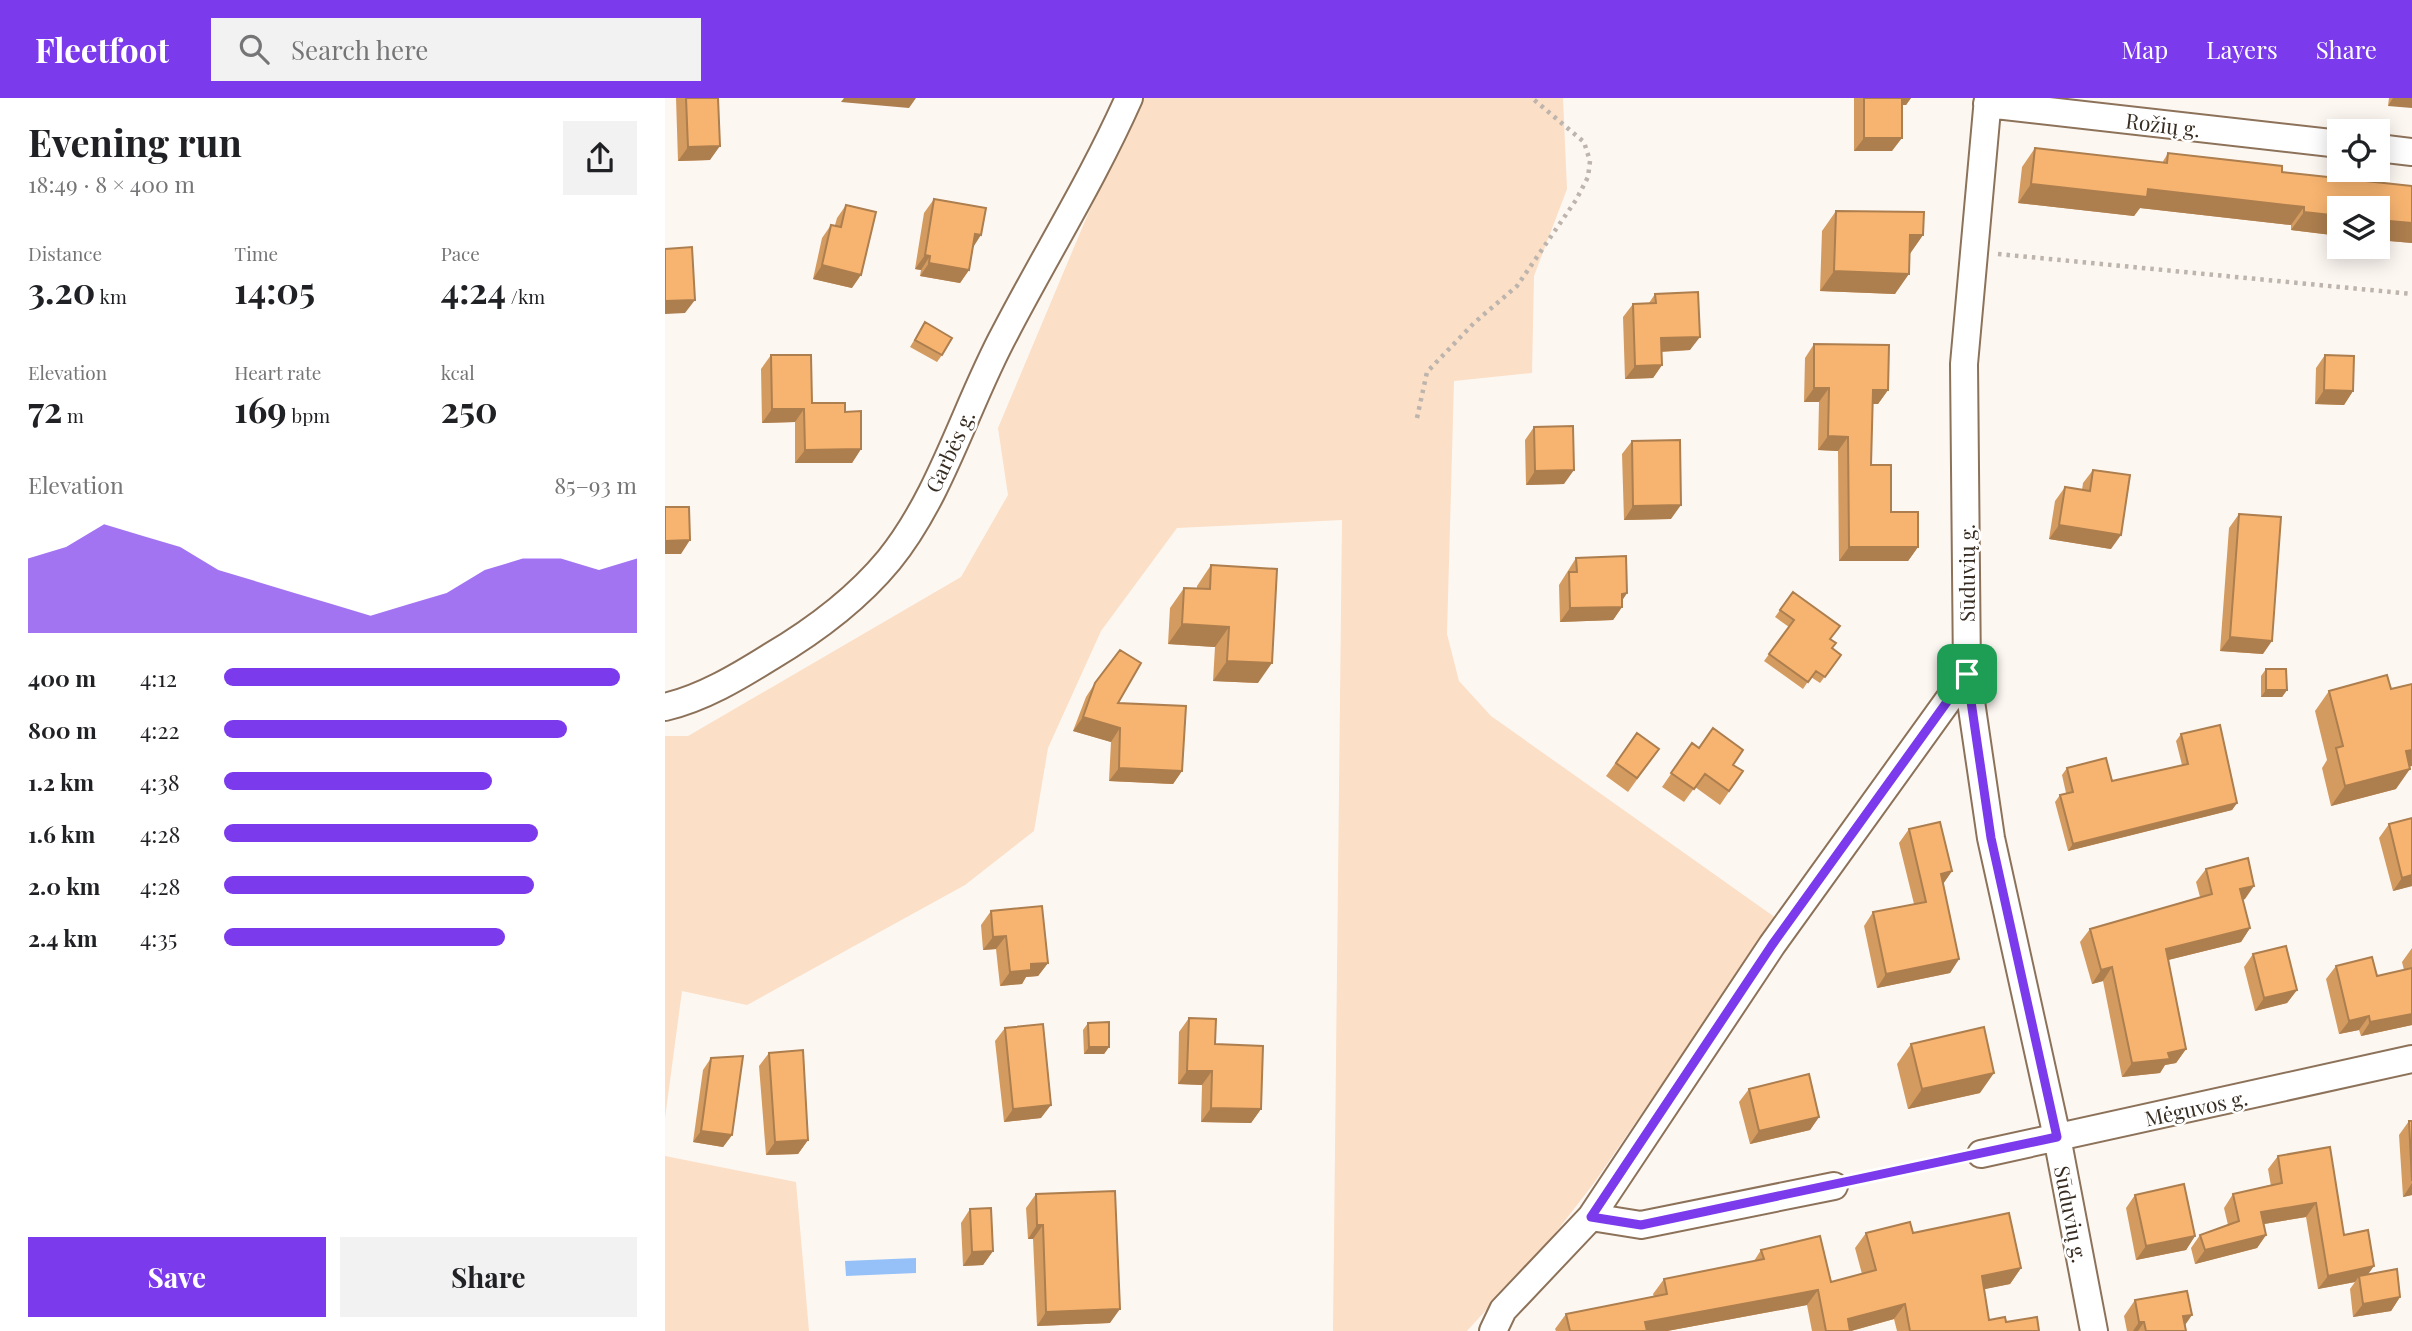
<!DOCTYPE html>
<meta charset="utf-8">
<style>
:root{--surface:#fff;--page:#f2f2f2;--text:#202124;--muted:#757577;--accent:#7c3aed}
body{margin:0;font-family:"Playfair Display",serif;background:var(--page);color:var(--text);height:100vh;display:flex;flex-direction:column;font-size:26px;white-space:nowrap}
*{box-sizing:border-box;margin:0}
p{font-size:23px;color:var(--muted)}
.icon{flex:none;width:38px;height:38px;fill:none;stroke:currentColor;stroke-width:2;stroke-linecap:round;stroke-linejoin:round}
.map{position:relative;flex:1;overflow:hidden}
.panel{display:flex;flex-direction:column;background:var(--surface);width:665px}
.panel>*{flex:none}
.controls{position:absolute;left:1662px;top:21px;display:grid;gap:14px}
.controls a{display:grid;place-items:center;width:63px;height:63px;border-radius:0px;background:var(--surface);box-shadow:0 4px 18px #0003;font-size:35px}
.pin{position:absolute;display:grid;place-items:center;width:60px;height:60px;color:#fff;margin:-30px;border-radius:14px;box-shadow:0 4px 10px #0006}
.round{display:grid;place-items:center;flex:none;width:74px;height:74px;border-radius:0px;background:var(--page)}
.summary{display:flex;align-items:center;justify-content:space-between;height:119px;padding:0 28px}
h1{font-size:38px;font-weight:700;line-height:52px}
.figures{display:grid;grid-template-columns:repeat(3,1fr);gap:10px;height:119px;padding:7px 28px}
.figures div{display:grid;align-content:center}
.figures b{font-size:35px;font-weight:700}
.figures small{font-size:19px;font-weight:400}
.figures p{font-size:19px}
.chart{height:196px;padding:14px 28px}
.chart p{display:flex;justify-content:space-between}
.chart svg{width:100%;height:126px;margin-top:7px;fill:var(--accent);opacity:.7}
.primary-button{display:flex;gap:14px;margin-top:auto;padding:14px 28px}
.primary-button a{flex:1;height:80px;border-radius:0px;background:var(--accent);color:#fff;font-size:28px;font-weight:700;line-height:80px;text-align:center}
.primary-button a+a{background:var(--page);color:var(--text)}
ul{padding:0 28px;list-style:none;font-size:23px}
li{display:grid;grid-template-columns:112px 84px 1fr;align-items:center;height:52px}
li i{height:18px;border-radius:9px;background:var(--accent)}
header{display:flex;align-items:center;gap:42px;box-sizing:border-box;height:98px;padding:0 35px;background:var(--accent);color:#fff}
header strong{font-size:33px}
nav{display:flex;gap:38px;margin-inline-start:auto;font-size:24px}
.search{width:490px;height:63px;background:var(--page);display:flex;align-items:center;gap:18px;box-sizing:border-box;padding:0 24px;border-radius:0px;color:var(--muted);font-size:26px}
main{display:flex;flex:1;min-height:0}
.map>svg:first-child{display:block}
</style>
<header>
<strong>Fleetfoot</strong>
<div class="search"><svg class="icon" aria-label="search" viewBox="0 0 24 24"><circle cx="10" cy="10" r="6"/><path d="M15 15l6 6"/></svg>Search here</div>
<nav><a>Map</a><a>Layers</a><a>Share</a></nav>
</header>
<main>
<section class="panel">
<div class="summary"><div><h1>Evening run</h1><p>18:49 · 8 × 400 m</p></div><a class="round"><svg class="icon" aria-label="share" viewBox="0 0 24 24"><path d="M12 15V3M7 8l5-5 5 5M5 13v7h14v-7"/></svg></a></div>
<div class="figures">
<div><p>Distance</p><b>3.20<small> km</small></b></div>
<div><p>Time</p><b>14:05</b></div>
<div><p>Pace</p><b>4:24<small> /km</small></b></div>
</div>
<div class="figures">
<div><p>Elevation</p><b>72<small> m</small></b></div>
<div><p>Heart rate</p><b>169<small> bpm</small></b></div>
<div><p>kcal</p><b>250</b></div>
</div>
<div class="chart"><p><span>Elevation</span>85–93 m</p>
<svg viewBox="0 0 160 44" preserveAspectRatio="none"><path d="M0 44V18L10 14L20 6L30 10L40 14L50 22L60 26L70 30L80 34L90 38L100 34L110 30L120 22L130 18L140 18L150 22L160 18V44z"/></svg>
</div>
<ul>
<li><b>400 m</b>4:12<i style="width:96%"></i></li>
<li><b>800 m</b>4:22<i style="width:83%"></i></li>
<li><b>1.2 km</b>4:38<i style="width:65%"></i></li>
<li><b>1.6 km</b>4:28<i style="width:76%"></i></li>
<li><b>2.0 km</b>4:28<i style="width:75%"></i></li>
<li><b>2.4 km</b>4:35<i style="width:68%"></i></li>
</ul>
<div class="primary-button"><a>Save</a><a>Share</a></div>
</section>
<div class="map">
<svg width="1747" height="1233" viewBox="0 0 1747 1233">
<rect width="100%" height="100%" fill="#fdf7f2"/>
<!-- green -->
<path fill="#fbdfc6" d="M478 0H898L902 91 869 178 867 275 789 283 782 536 794 583 826 618 1111 820 929 1085 885 1142 802 1233H668L677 422 512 430 436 533 383 650 369 733 300 787 82 907 17 893 0 1020V638H23L296 479 343 397 333 330 423 116Z
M0 1058 131 1084 144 1233H0Z"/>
<!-- water -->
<path fill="#95c1f8" d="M251 1160V1175L181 1178 180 1163Z"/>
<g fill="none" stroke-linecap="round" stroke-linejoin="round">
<defs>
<path id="minor" d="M1323 0 1299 266 1302 576 1326 740 1392 1039 1429 1233
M1322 6 1675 46
M1713 50 1747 54
M0 609C38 600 73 579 105 559 149 533 191 502 224 462 276 398 301 307 340 235 381 156 428 81 464 0
M1316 1056 1747 961
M926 1119 976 1127 1169 1088
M828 1233 838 1212 926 1119 1107 847 1302 576"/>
</defs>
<!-- minor casing -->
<use href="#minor" stroke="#8d725a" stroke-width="30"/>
<!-- path -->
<path stroke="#bcb4ad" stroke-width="4.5" stroke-dasharray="3.5 5" stroke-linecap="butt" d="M1333 156 1747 196
M752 320 762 274 809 225 852 188 911 102 923 79 925 63 919 44 867 0
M1193 1082 1291 1062"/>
<!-- minor -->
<use href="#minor" stroke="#fff" stroke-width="26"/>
</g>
<!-- wall -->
<path fill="#d49b60" d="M11 0H53L45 62 13 63Z
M1189 0H1246L1241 7H1237L1227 53H1189Z
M1724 0H1747L1723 8Z
M1370 50 1497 65 1503 55 1617 68V74L1747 88V145L1713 142V110H1675V138L1626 132V127L1475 110 1469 118 1353 105 1357 69Z
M269 101 308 149 304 172 295 185 255 178 256 172 250 171 259 115Z
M181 107 187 190 148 181 157 140 166 127H170L172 120Z
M1171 113 1258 137 1244 157 1230 196 1155 193 1157 133Z
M990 196 1025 252 997 254V267L988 280 960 281 958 219 968 206 984 205Z
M260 224 277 257 272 264 245 249Z
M1149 246 1223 292 1213 306H1207L1206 367 1226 414 1253 449 1243 463H1174L1173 353 1153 352 1154 304H1139L1140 260Z
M106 257 147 305 180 314 196 351 187 365H130V324L97 325 96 271Z
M1660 257 1688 293 1679 307 1650 306 1651 270Z
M869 329 899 386 861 387 860 342Z
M967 343 1006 421 959 422 957 356Z
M1428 372 1446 451 1384 441 1390 403 1400 389 1417 392 1418 385Z
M1574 416 1598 556 1555 553 1564 430Z
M911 460 962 495 957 502V509L948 522 895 524 894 487Z
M546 467 593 585 548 583 550 549 503 546 505 510 519 490 532 491V488Z
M1128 494 1165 541 1167 550 1176 557 1155 585 1146 579 1138 591 1099 563 1124 529 1110 519Z
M1601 571 1622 592 1617 599H1596V578Z
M430 585 453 605 517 673 508 686 444 683 446 644 408 633 421 599Z
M1664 593 1731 691 1666 708 1657 670 1662 662 1650 613Z
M972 635 994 651 963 694 941 678Z
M1516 636 1572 705 1567 712 1403 753 1390 704 1395 697 1401 695 1397 677 1402 670 1447 683 1517 667 1511 643Z
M1027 645 1034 650 1068 667 1078 673 1055 707 1030 689 1019 704 997 689Z
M1747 720V788L1728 793 1714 740 1724 726Z
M1244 731 1287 773 1278 786 1294 861 1285 875 1212 890 1199 828 1208 814 1249 806 1234 745Z
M1541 771 1580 801 1578 802 1585 830 1576 844 1503 862 1521 951 1511 965 1500 967 1495 975 1457 979 1438 883 1427 886 1415 844 1425 831 1535 799 1531 784Z
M326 813 383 865 373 878 361 879 357 886 335 888 331 851 318 852 316 827Z
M1747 850V927L1696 938 1694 932 1674 936 1661 881 1671 868 1712 878 1739 872 1737 864Z
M1588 856 1632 892 1622 905 1590 913 1579 869Z
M524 920 550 946 596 1011 586 1025 536 1024 537 987 513 986 514 934Z
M423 925 444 949 439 956H419L418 932Z
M340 930 376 1020 339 1024 330 943Z
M1246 946 1315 995 1243 1011 1232 966Z
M104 955 143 1042 133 1056 101 1057 94 968Z
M46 960 67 1037 58 1049 28 1044 38 972Z
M1084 991 1154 1019 1145 1032 1085 1046 1074 1004Z
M1744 1023H1747V1097L1738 1099 1734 1037Z
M1613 1058 1679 1137 1703 1176 1735 1199 1726 1213 1688 1219 1685 1191 1690 1184 1653 1191 1641 1119 1599 1126 1601 1137 1592 1150 1530 1166 1526 1150 1535 1137 1563 1127 1559 1110 1568 1096 1606 1088 1603 1071Z
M371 1096 445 1225 372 1228 368 1141H363L361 1110Z
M1470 1097 1530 1138 1521 1152 1471 1162 1461 1110Z
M305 1111 328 1153 318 1167 298 1168 296 1125Z
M1201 1135H1248L1356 1170 1345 1186 1319 1191 1324 1222 1341 1224 1374 1233H1232L1229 1221 1186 1233H1147L1142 1207 1002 1233H891L890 1231 901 1216 989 1199 988 1196 999 1181 1089 1163 1096 1152 1166 1184 1197 1176 1190 1150Z
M1470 1202 1520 1227 1521 1233H1462L1459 1218Z"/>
<!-- shaded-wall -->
<path fill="#ad7e4e" d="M179 0H251L244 10 176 4Z
M1232 0H1246L1241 7H1227Z
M1728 0H1747V10L1723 8Z
M1199 40H1237L1227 53H1189Z
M55 48 45 62 13 63 23 49Z
M1366 86 1483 91 1639 109 1626 127 1475 110 1469 118 1353 105Z
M1639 114 1675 118V138L1626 132Z
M1713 122 1747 125V145L1713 142Z
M310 136 316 137 307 151Z
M1245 137H1258L1244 157Z
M260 157 265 158 256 172 250 171Z
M264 165 304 172 295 185 255 178Z
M157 167 196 177 187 190 148 181Z
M1169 173 1244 176 1230 196 1155 193Z
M30 202 20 215 0 216V203Z
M1035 239 1025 252 987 254 996 240Z
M997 267 988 280 960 281 970 268Z
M1149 290H1164L1154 304H1139Z
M1208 292H1223L1213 306H1198Z
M1659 292 1688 293 1679 307 1650 306Z
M107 311H139L130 324 97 325Z
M1163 338 1183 339 1173 353 1153 352Z
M196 351 187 365H130L140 352Z
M909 372 899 386 861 387 870 373Z
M1016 407 1006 421 959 422 968 408Z
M1394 427 1456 437 1446 451 1384 441Z
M25 442 16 456H0V443Z
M1184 449H1253L1243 463H1174Z
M962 495 953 509H957L948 522 895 524 905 510 957 496Z
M517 526 564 529 550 549 503 546Z
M1565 539 1607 543 1598 556 1555 553Z
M562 563 607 565 593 585 548 583Z
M1601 592H1622L1617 599H1596Z
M418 619 455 630 446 644 408 633Z
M1747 652V668L1727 673 1741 653Z
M454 670 517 673 508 686 444 683Z
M1745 671 1731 691 1666 708 1680 688Z
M1572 705 1567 712 1403 753 1408 746Z
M1287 773 1278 786 1276 776Z
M1747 777V788L1728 793 1737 780Z
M1589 788 1580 801 1566 805 1575 791Z
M1585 830 1576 844 1491 865 1501 851Z
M341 838 331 851 318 852 328 839Z
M1294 861 1285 875 1212 890 1221 876Z
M383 865 373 878 361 879 357 886 335 888 345 874 366 866Z
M1447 869 1438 883 1427 886 1436 872Z
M1632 892 1622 905 1590 913 1599 900Z
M1747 916V927L1696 938 1705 924Z
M1704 918 1694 932 1674 936 1684 923Z
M424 949H444L439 956H419Z
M1521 951 1511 965 1500 967 1495 975 1457 979 1467 965Z
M522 973H547L537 987 513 986Z
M1329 975 1315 995 1243 1011 1257 991Z
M386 1007 376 1020 339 1024 348 1011Z
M546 1010 596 1011 586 1025 536 1024Z
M1154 1019 1145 1032 1085 1046 1094 1033Z
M36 1033 67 1037 58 1049 28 1044Z
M143 1042 133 1056 101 1057 110 1044Z
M1747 1085V1097L1738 1099Z
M1651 1105 1641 1119 1587 1128 1596 1114Z
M372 1127H378L368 1141H363Z
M1601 1137 1592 1150 1530 1166 1540 1152Z
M1530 1138 1521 1152 1471 1162 1481 1148Z
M328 1153 318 1167 298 1168 307 1154Z
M1709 1168 1699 1182 1694 1178 1690 1184 1653 1191 1663 1178Z
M1356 1170 1345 1186 1306 1194 1317 1178Z
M1153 1192 1142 1207 1002 1233H973L980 1224Z
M1735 1199 1726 1213 1688 1219 1698 1206Z
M1240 1206 1229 1221 1186 1233 1183 1221Z
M455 1211 445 1225 372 1228 381 1214Z
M1527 1217 1516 1233 1518 1218Z
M1474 1224H1479L1473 1233H1468Z"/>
<!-- building -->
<path fill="#f7b470" stroke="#ad7e4e" stroke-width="2" d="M21 0H53L55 48 23 49Z
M1199 0H1237V40H1199Z
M1370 50 1502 65 1503 55 1617 68V74L1747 88V125L1713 122V110H1675V118L1639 114V109L1483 91 1482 99 1366 86Z
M269 101 321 110 316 137 310 136 304 172 264 165 265 158 260 157Z
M181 107 211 114 196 177 157 167 166 127 176 129Z
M1171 113 1259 114 1258 137H1245L1244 176 1169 173Z
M27 149 30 202 0 203V151Z
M1033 194 1035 239 996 240 997 267 970 268 968 206 991 205 990 196Z
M260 224 287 240 277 257 250 242Z
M1149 246 1224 247 1223 292H1208L1206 367H1226V414H1253V449H1184L1183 339 1163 338 1164 290H1149Z
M106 257H146L147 305H180V314L196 313V351L140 352 139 311H107Z
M1660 257 1689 258 1688 293 1659 292Z
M908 328 909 372 870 373 869 329Z
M1015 342 1016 407 968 408 967 343Z
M1428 372 1465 377 1456 437 1394 427 1400 389 1425 393Z
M0 409H24L25 442 0 443Z
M1574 416 1616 419 1607 543 1565 539Z
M961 458 962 495 957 496V509L905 510 904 474H912L911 460Z
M546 467 612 471 607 565 562 563 564 529 517 526 519 490 545 491Z
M1128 494 1175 528 1165 541 1171 545 1167 550 1176 557 1160 579 1151 573 1143 584 1104 556 1129 522 1115 512Z
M455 552 476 565 453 605 521 608 517 673 454 670 455 630 418 619 430 585Z
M1601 571H1621L1622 592H1601Z
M1722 577 1726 591 1747 586V652L1741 653 1745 671 1680 688 1671 650 1678 648 1664 593Z
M1555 627 1572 705 1408 746 1395 697 1408 694 1402 670 1441 660 1447 683 1523 666 1516 636Z
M1048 630 1078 652 1068 667 1078 673 1064 693 1040 676 1029 691 1006 675 1027 645 1034 650Z
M972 635 994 651 972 680 951 665Z
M1747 720V777L1737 780 1724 726Z
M1275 724 1287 773 1276 776 1294 861 1221 876 1208 814 1261 804 1244 731Z
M1583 760 1589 788 1575 791 1585 830 1501 851 1521 951 1503 955 1505 961 1467 965 1447 869 1436 872 1425 831 1547 796 1541 771Z
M377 808 383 865 366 866V872L345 874 341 838 328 839 326 813Z
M1621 848 1632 892 1599 900 1588 856Z
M1707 859 1712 878 1747 870V916L1705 924 1704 918 1684 923 1671 868Z
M524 920 551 921 550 946 598 948 596 1011 546 1010 547 973H522Z
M444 924V949H424L423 925Z
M378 926 386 1007 348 1011 340 930Z
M1319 929 1329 975 1257 991 1246 946Z
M138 952 143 1042 110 1044 104 955Z
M78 958 67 1037 36 1033 46 960Z
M1144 976 1154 1019 1094 1033 1084 991Z
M1744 1023H1747V1083Z
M1665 1049 1679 1137 1703 1132 1709 1168 1663 1178 1651 1105 1596 1114 1601 1137 1540 1152 1535 1137 1574 1123 1568 1096 1617 1085 1613 1058Z
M1519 1086 1530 1138 1481 1148 1470 1097Z
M450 1093 455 1211 381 1214 378 1127H372L371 1096Z
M326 1110 328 1153 307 1154 305 1111Z
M1344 1115 1356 1170 1317 1178 1324 1222 1340 1219 1341 1224 1372 1219 1374 1233H1245L1240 1206 1183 1221 1185 1233H1161L1153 1192 980 1224 982 1233H905L901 1216 1002 1196 999 1181 1099 1161 1096 1152 1155 1138 1166 1184 1211 1172 1201 1135 1245 1124 1248 1135Z
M1732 1171 1735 1199 1698 1206 1694 1178Z
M1522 1193 1527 1217 1518 1218 1521 1233H1481L1479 1224H1474L1470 1202Z"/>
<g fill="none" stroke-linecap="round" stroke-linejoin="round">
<defs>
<path id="route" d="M1302 576 1326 740 1392 1039 976 1127 926 1119 1107 847Z"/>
</defs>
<!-- route casing -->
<use href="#route" stroke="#fff" stroke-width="14"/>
<!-- route -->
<use href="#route" stroke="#7c3aed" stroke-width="9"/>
</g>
<g text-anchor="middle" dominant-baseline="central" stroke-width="5" stroke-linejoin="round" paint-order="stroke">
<!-- street labels -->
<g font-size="21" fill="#382d22" stroke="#fff">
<text transform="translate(1498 26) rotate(7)">Rožių g.</text>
<text transform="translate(284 353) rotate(-65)">Garbės g.</text>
<text transform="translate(1301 475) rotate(-90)">Sūduvių g.</text>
<text transform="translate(1531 1009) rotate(-12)">Mėguvos g.</text>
<text transform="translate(1407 1116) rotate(79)">Sūduvių g.</text>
</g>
</g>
</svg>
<div class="controls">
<a><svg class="icon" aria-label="locate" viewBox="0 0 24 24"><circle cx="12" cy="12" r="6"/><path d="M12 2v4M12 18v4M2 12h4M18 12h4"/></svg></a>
<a><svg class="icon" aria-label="layers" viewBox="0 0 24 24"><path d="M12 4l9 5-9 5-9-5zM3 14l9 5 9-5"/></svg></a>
</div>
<div class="pin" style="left:1302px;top:576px;background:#1e9e55"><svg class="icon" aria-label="arrive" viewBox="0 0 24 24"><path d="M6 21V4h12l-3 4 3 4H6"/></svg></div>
</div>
</main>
